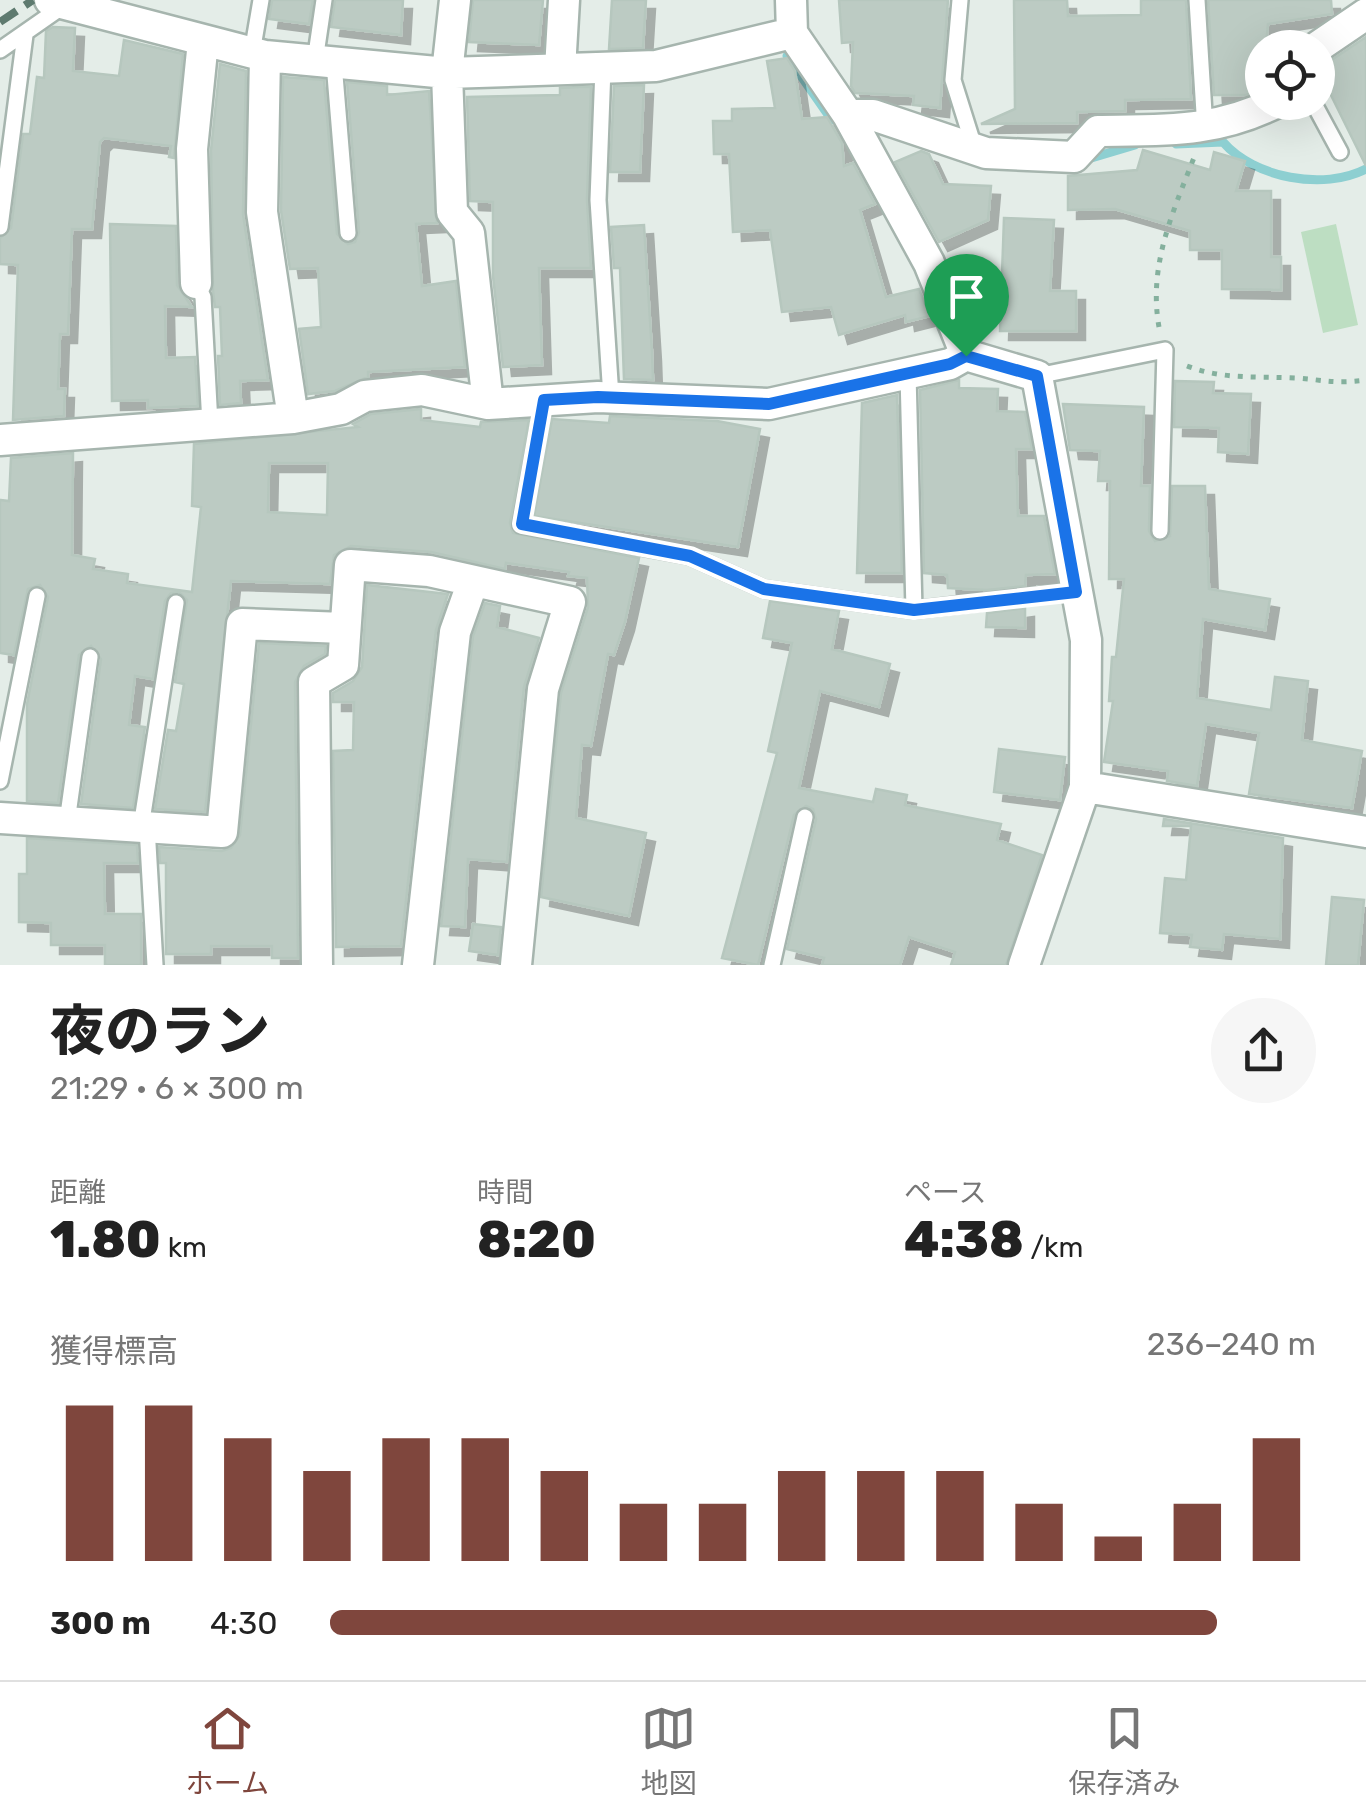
<!DOCTYPE html>
<html lang="ja">
<meta charset="utf-8">
<style>
:root{--surface:#fff;--page:#f6f6f6;--text:#222;--muted:#767676;--line:#e0e0e0;--accent:#7f463d}
body{margin:0;font-family:Rubik,"Noto Sans JP",sans-serif;background:var(--page);color:var(--text);height:100vh;display:flex;flex-direction:column;font-size:38px;white-space:nowrap}
*{box-sizing:border-box;margin:0}
p{font-size:32px;color:var(--muted)}
.icon{flex:none;width:55px;height:55px;fill:none;stroke:currentColor;stroke-width:2;stroke-linecap:round;stroke-linejoin:round}
.map{position:relative;height:965px;overflow:hidden}
.panel{display:flex;flex-direction:column;background:var(--surface);flex:1}
.panel>*{flex:none}
.fabs{position:absolute;left:1245px;top:30px;display:grid;gap:20px}
.fabs a{display:grid;place-items:center;width:90px;height:90px;border-radius:50%;background:var(--surface);box-shadow:0 10px 40px #0002;font-size:50px}
.pin{position:absolute;display:grid;place-items:center;width:85px;height:85px;color:#fff;margin:-102px -42px;border-radius:50% 50% 50% 0;rotate:-45deg;box-shadow:0 0 10px #0007}
.pin .icon{rotate:45deg}
.round{display:grid;place-items:center;flex:none;width:105px;height:105px;border-radius:52px;background:var(--page)}
.overview{display:flex;align-items:center;justify-content:space-between;height:170px;padding:0 50px}
h1{font-size:55px;font-weight:800;line-height:75px}
.metrics{display:grid;grid-template-columns:repeat(3,1fr);gap:15px;height:170px;padding:10px 50px}
.metrics div{display:grid;align-content:center}
.metrics b{font-size:50px;font-weight:800}
.metrics small{font-size:28px;font-weight:400}
.metrics p{font-size:28px}
.chart{height:280px;padding:20px 50px}
.chart p{display:flex;justify-content:space-between}
.chart svg{width:100%;height:180px;margin-top:10px;stroke:var(--accent);stroke-width:6}
ul{padding:0 50px;list-style:none;font-size:32px}
li{display:grid;grid-template-columns:160px 120px 1fr;align-items:center;height:75px}
li i{height:25px;border-radius:12px;background:var(--accent)}
.tab-bar{display:flex;justify-content:space-around;align-items:center;height:140px;border-top:2px solid var(--line);background:var(--surface);font-size:28px;color:var(--muted)}
.tab-bar a{display:grid;justify-items:center;gap:5px}
.tab-bar .on{color:var(--accent)}
.map>svg:first-child{display:block}
</style>
<div class="map">
<svg width="1366" height="965" viewBox="0 0 1366 965">
<defs>
<filter id="shadow"><feDropShadow dx="9" dy="9" stdDeviation="0" flood-color="#0004"/></filter>
</defs>
<rect width="100%" height="100%" fill="#e4ede8"/>
<!-- green -->
<path fill="#bddec2" d="M1336 224 1358 325 1323 333 1301 232Z"/>
<g fill="none" stroke-linecap="round" stroke-linejoin="round">
<!-- stream -->
<path stroke="#8dcfd1" stroke-width="9" d="M787 56 831 119 841 121
M1176 144 1223 142C1254 178 1324 191 1366 169
M1088 159 1135 145"/>
</g>
<!-- building -->
<path fill="#bccbc3" stroke="#b6c7be" stroke-width="2.5" fill-rule="evenodd" filter="url(#shadow)" d="M272 0H313L309 24 269 19Z
M335 0H403L401 35 331 27Z
M473 0H543L539 45 469 42Z
M612 0H646L643 48 609 49Z
M839 0H948L940 108 913 105 914 96 855 93 851 86 853 42 842 43Z
M1014 0H1067L1068 16 1141 15V0H1186L1191 99 1125 100V111L1077 112V123L981 124 1015 109Z
M1208 0H1331L1332 14 1268 24 1262 88 1246 95H1214Z
M53 27 75 28 73 71 119 76 124 40 183 54 174 158 169 157 171 146 104 138 100 142 92 229H72L68 334H60L58 389H65L64 416 13 420 18 265 0 264V238L11 228 23 134H30L37 77 44 78 46 31Z
M1366 37V166L1318 69Z
M787 58 795 71 802 119 827 117 842 143 844 166 853 163 875 204 860 210 886 297 919 289 930 316 906 322 905 315 839 335 831 307 782 312 770 230 733 232 729 154H714L713 121H732V109L775 108 767 61Z
M220 64 246 71 243 214 268 380 240 381 241 403 220 405 218 356H222L220 307H215L213 291 211 150Z
M283 77 324 80 337 234 348 244 355 242 359 232 347 82 387 86V95L429 91 437 223 416 224 422 286 456 281 465 367 368 372V377L335 391 308 394 299 329 321 327 318 268 290 269 281 211Z
M644 85 640 172H610L614 86Z
M579 87H591L587 200 591 268H539L542 365 503 367 493 276V202L470 201 467 97 560 95V88Z
M1143 150 1210 170 1214 152 1245 161 1236 191H1271V257H1281V290L1222 289V250H1190V231L1115 209 1068 210V176L1137 170Z
M921 151 929 154 943 184 991 186 988 220 939 242 895 162Z
M1004 218 1054 220 1050 291H1076V331H1000Z
M110 224 176 226 177 285 192 307 165 306 166 358 195 357 198 406 148 408V400L112 401Z
M644 225 652 352 653 380 624 379 620 268H614L611 227Z
M959 380V388L998 389 997 411 1025 412 1032 449H1016L1018 516H1044L1055 574 1026 575 1025 586 987 590 948 588 947 575 924 573 920 390Z
M1175 381 1214 382 1213 393 1251 394 1248 454 1218 452 1219 428 1174 427Z
M897 395 902 573H857L862 403Z
M1063 404 1144 407 1141 486H1150L1149 531 1155 541 1170 536 1172 486H1205L1209 589 1270 599 1265 630 1203 619 1197 698 1271 710 1275 677 1308 681 1302 740 1362 751 1352 808 1249 794 1259 733 1206 724 1197 786 1167 781 1168 771 1104 762 1113 701H1109L1112 657H1116L1124 579H1109L1110 481H1098L1100 451 1070 450Z
M421 409V420L480 427 481 422 529 420 510 523 513 533 639 558 625 622 614 655 608 654 591 746 582 745 576 818 646 833 629 916 541 897 561 693 588 607 587 578 568 576 569 572 506 563 505 569 431 552 351 546 334 555 330 584 231 581 205 812 155 809 168 730 176 731 184 684 175 682 187 600 179 592 171 593 165 601 153 679 135 676 129 725 145 727 133 808 81 804 101 659 91 646 79 655 58 803 27 801V704L48 597 40 585 28 589 14 655 0 653V500L9 501 11 458 73 453 72 555 95 559 93 569 128 574 127 583 192 592 201 507 192 506 194 444 358 427 353 424 371 414ZM269 463H328L327 515 268 512Z
M610 416 717 421 760 429 738 547 534 516 552 419 609 423Z
M367 585 448 594 436 630 401 946 336 947 333 751 353 750 354 702H333V693L353 681 362 667Z
M770 601 839 611 832 649 890 664 879 707 820 691 799 788 873 802 876 789 907 795 905 805 1001 824 997 840 1042 855 1006 965H951L955 952 909 937 900 965H822L824 958 787 949 816 819 813 809 806 806 794 815 758 965 722 958 777 753 768 751 792 643 763 638Z
M485 603 500 606 497 627 539 638 524 687 507 862 468 859 465 927 441 926 473 636Z
M1025 608V628L986 627 987 613Z
M259 643 326 646 325 654 304 666 295 682 298 958H272V946H211V954H166V863H160L159 847 222 851 231 848 240 835Z
M999 749 1065 757 1060 800 994 792Z
M1164 819 1283 838 1280 939 1224 934 1222 950 1190 947 1192 935 1160 933 1165 878 1186 880 1191 826H1163Z
M27 838 137 845 138 863H104L105 914H141V965H105V945H51V923L19 922V874H27Z
M1332 897 1364 900 1358 965H1326Z
M473 924 501 927 498 955 469 951Z"/>
<g fill="none" stroke-linecap="round" stroke-linejoin="round">
<defs>
<path id="service" d="M960 0 953 80 975 150
M1197 0 1205 129
M0 50 63 6
M252 53 261 0
M315 61 324 0
M334 63 348 233
M603 68 598 200 611 397
M1313 102 1340 152
M0 227 25 35
M196 283 203 297 210 424
M908 374 914 610
M1037 376 1165 350 1160 531
M544 401 521 525 690 556 764 589 914 610 1076 591
M0 781 37 596
M67 822 90 657
M141 827 176 603
M147 827 155 965
M772 965 805 817"/>
<path id="minor" d="M50 0 265 56 447 73 656 66 792 33
M455 0 447 73 452 212 469 233 488 404
M791 0 792 33 848 115 929 263 966 355
M1316 48 1366 14
M265 56 262 212 293 418
M560 69 564 0
M848 115H873L986 153 1074 157 1098 131C1165 130 1215 133 1277 102
M196 283 192 149 203 41
M0 440 293 418 341 409 365 396 422 390 488 404 598 397 769 404 950 364 966 355 1037 376 1086 640 1085 787 1024 965
M1085 787 1366 832
M0 818 222 832 242 624 343 628
M317 965 314 682 343 665 350 565 429 571 570 602 543 689 516 965
M418 965 455 632 472 584"/>
</defs>
<!-- service casing -->
<use href="#service" stroke="#a6b5ae" stroke-width="20"/>
<!-- minor casing -->
<use href="#minor" stroke="#a6b5ae" stroke-width="35"/>
<!-- path -->
<path stroke="#84b09d" stroke-width="5" stroke-dasharray="5 8" stroke-linecap="butt" d="M1159 327C1148 265 1173 212 1195 155
M1187 366C1224 380 1257 376 1296 378 1324 380 1335 384 1366 380"/>
<!-- service -->
<use href="#service" stroke="#fff" stroke-width="15"/>
<!-- minor -->
<use href="#minor" stroke="#fff" stroke-width="30"/>
<!-- rail -->
<path stroke="#5e7a6f" stroke-width="8" stroke-dasharray="20 10" stroke-linecap="butt" d="M0 22 33 0"/>
</g>
<g fill="none" stroke-linecap="round" stroke-linejoin="round">
<defs>
<path id="route" d="M966 356 1037 376 1076 592 914 610 764 589 690 556 522 524 544 400 598 397 769 404 950 364Z"/>
</defs>
<!-- route casing -->
<use href="#route" stroke="#fff" stroke-width="20"/>
<!-- route -->
<use href="#route" stroke="#1a73e8" stroke-width="12"/>
</g>
</svg>
<div class="fabs">
<a><svg class="icon" aria-label="locate" viewBox="0 0 24 24"><circle cx="12" cy="12" r="6"/><path d="M12 2v4M12 18v4M2 12h4M18 12h4"/></svg></a>
</div>
<div class="pin" style="left:966px;top:356px;background:#1e9e55"><svg class="icon" aria-label="arrive" viewBox="0 0 24 24"><path d="M6 21V4h12l-3 4 3 4H6"/></svg></div>
</div>
<section class="panel">
<div class="overview"><div><h1>夜のラン</h1><p>21:29 · 6 × 300 m</p></div><a class="round"><svg class="icon" aria-label="share" viewBox="0 0 24 24"><path d="M12 15V3M7 8l5-5 5 5M5 13v7h14v-7"/></svg></a></div>
<div class="metrics">
<div><p>距離</p><b>1.80<small> km</small></b></div>
<div><p>時間</p><b>8:20</b></div>
<div><p>ペース</p><b>4:38<small> /km</small></b></div>
</div>
<div class="chart"><p><span>獲得標高</span>236–240 m</p>
<svg viewBox="0 0 160 44" preserveAspectRatio="none"><path d="M5 44V6M15 44V6M25 44V14M35 44V22M45 44V14M55 44V14M65 44V22M75 44V30M85 44V30M95 44V22M105 44V22M115 44V22M125 44V30M135 44V38M145 44V30M155 44V14"/></svg>
</div>
<ul>
<li><b>300 m</b>4:30<i style="width:90%"></i></li>
</ul>
</section>
<nav class="tab-bar">
<a class="on"><svg class="icon" aria-label="home" viewBox="0 0 24 24"><path d="M3 11l9-7 9 7M6 9v11h12V9"/></svg>ホーム</a>
<a><svg class="icon" aria-label="map" viewBox="0 0 24 24"><path d="M3 6l6-2 6 2 6-2v14l-6 2-6-2-6 2zM9 4v14M15 6v14"/></svg>地図</a>
<a><svg class="icon" aria-label="saved" viewBox="0 0 24 24"><path d="M7 4h10v16l-5-4-5 4z"/></svg>保存済み</a>
</nav>
